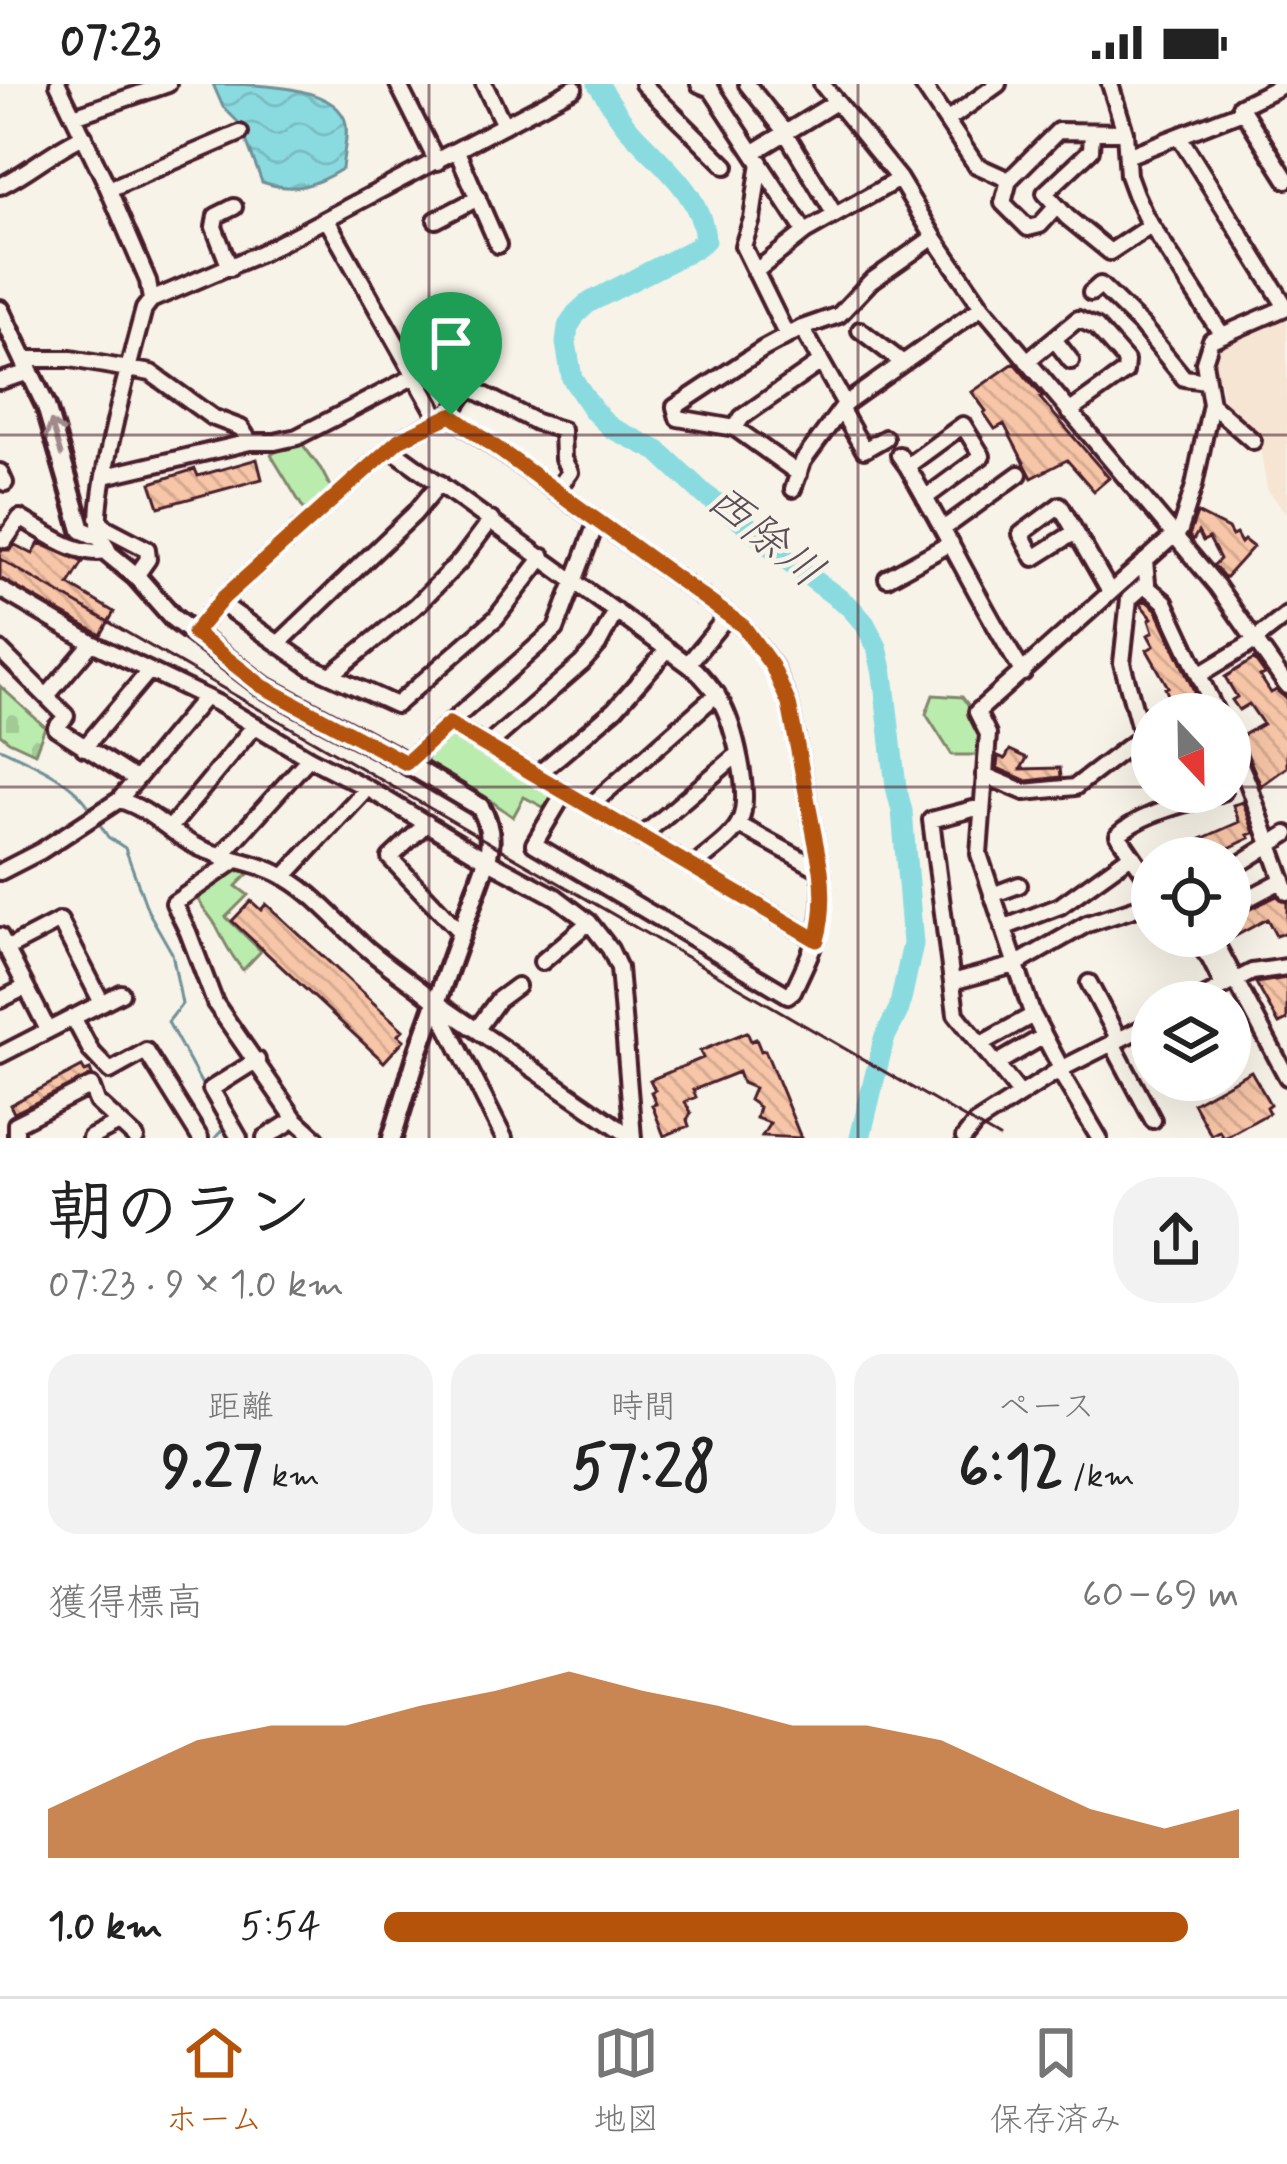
<!DOCTYPE html>
<html lang="ja">
<meta charset="utf-8">
<style>
:root{--surface:#fff;--page:#f2f2f2;--text:#222;--muted:#767676;--line:#e0e0e0;--accent:#b45309}
body{margin:0;font-family:Mynerve,"Klee One",sans-serif;background:var(--page);color:var(--text);height:100vh;display:flex;flex-direction:column;font-size:45px;white-space:nowrap}
*{box-sizing:border-box;margin:0}
p{font-size:39px;color:var(--muted)}
.icon{flex:none;width:66px;height:66px;fill:none;stroke:currentColor;stroke-width:2;stroke-linecap:round;stroke-linejoin:round}
.map{position:relative;height:1054px;overflow:hidden}
.details{display:flex;flex-direction:column;background:var(--surface);flex:1}
.details>*{flex:none}
.needle{width:78px;rotate:158deg}
.buttons{position:absolute;left:1131px;top:609px;display:grid;gap:24px}
.buttons a{display:grid;place-items:center;width:120px;height:120px;border-radius:50%;background:var(--surface);box-shadow:0 12px 48px #0002;font-size:60px}
.pin{position:absolute;display:grid;place-items:center;width:102px;height:102px;color:#fff;margin:-123px -51px;border-radius:50% 50% 50% 0;rotate:-45deg;box-shadow:0 0 12px #0007}
.pin .icon{rotate:45deg}
.round{display:grid;place-items:center;flex:none;width:126px;height:126px;border-radius:48px;background:var(--page)}
.headline{display:flex;align-items:center;justify-content:space-between;height:204px;padding:0 48px}
h1{font-size:66px;font-weight:800;line-height:90px}
.figures{display:grid;grid-template-columns:repeat(3,1fr);gap:18px;height:204px;padding:12px 48px}
.figures div{display:grid;align-content:center;border-radius:30px;background:var(--page);text-align:center}
.figures b{font-size:60px;font-weight:800}
.figures small{font-size:33px;font-weight:400}
.figures p{font-size:33px}
.chart{height:336px;padding:24px 48px}
.chart p{display:flex;justify-content:space-between}
.chart svg{width:100%;height:216px;margin-top:12px;fill:var(--accent);opacity:.7}
ul{padding:0 48px;list-style:none;font-size:39px}
li{display:grid;grid-template-columns:192px 144px 1fr;align-items:center;height:90px}
li i{height:30px;border-radius:15px;background:var(--accent)}
.status{display:flex;justify-content:space-between;align-items:center;height:84px;padding:0 60px;background:var(--surface);direction:ltr}
.status svg{height:33px;fill:currentColor}
.menu{display:flex;justify-content:space-around;align-items:center;height:168px;border-top:3px solid var(--line);background:var(--surface);font-size:33px;color:var(--muted)}
.menu a{display:grid;justify-items:center;gap:6px}
.menu .current{color:var(--accent)}
.map>svg:first-child{display:block}
</style>
<div class="status"><b>07:23</b><svg viewBox="0 0 49 12"><path d="M0 12V9h3v3zM5 12V6h3v6zM10 12V3h3v9zM15 12V0h3v12zM26 1h20v11H26zM47 4h2v5h-2z"/></svg></div>
<div class="map">
<svg width="1287" height="1054" viewBox="0 0 1287 1054">
<defs>
<pattern id="cemetery-stones" width="16" height="16" patternUnits="userSpaceOnUse" patternTransform="scale(3)"><rect width="16" height="16" fill="#baecad"/><path d="M2 7V4a2 2 0 0 1 4 0v3zM10 15v-3a2 2 0 0 1 4 0v3z" fill="#a1ca95"/></pattern>
<pattern id="water-waves" width="16" height="10" patternUnits="userSpaceOnUse" patternTransform="scale(3)"><rect width="16" height="10" fill="#8adbe0"/><path d="M0 5q4-4 8 0t8 0" fill="none" stroke="#79bcc0"/></pattern>
<pattern id="building-back-hatch" width="6" height="6" patternUnits="userSpaceOnUse" patternTransform="scale(3)"><rect width="6" height="6" fill="#f7c5a7"/><path d="M-1 5l2 2M0 0l6 6M5-1l2 2" fill="none" stroke="#d5a990"/></pattern>
</defs>
<rect width="100%" height="100%" fill="#f7f3e8"/>
<filter id="ink" filterUnits="userSpaceOnUse"><feTurbulence type="fractalNoise" baseFrequency=".00833" numOctaves="2"/><feDisplacementMap in="SourceGraphic" scale="24" xChannelSelector="R" yChannelSelector="G"/><feConvolveMatrix kernelMatrix="1 2 1 2 8 2 1 2 1" color-interpolation-filters="sRGB"/></filter>
<g filter="url(#ink)">
<!-- built -->
<path fill="#f7e5d4" d="M1283 233 1287 236V430L1267 405 1259 358 1224 324 1221 301 1213 283 1215 264Z"/>
<!-- green -->
<path fill="#baecad" stroke="#82866c" stroke-width="3" d="M297 353 321 385 332 406 305 427 271 371Z
M933 611 962 613C979 634 986 644 982 671H952L926 630Z
M452 650 551 708 552 713 547 725 524 713 513 733 490 716 427 680V669Z
M235 787H251L236 802 248 811 226 833 261 867 243 886C230 871 224 857 215 840 209 830 202 824 197 813Z"/>
<!-- cemetery -->
<path fill="url(#cemetery-stones)" stroke="#82866c" stroke-width="3" d="M0 602 45 643 35 669 9 657 0 650Z"/>
<!-- water -->
<path fill="url(#water-waves)" stroke="#709098" stroke-width="3" d="M213 0C251 0 332 0 345 36 349 49 343 71 342 85 314 102 294 109 262 98L240 40 223 23Z"/>
<g fill="none" stroke-linecap="round" stroke-linejoin="round">
<!-- stream -->
<path stroke="#709098" stroke-width="3" d="M0 664C30 678 74 696 91 726
M99 739 108 753 125 764 148 827 172 869 182 920 168 938 225 1043 215 1054"/>
<!-- river -->
<path stroke="#8adbe0" stroke-width="21" d="M598 0C609 15 618 34 631 47 660 79 702 110 705 156L694 165 588 219 576 230 568 243 566 259 572 294 593 326 611 344 658 367 705 411 740 435 778 469 850 523 865 540 877 563 883 590 896 703 902 727 913 860 899 925 884 955 860 1054"/>
</g>
<!-- building -->
<path fill="url(#building-back-hatch)" stroke="#4a1f2b" stroke-width="3" d="M1014 279 1043 313 1040 314 1109 394 1094 407 1067 376 1032 394 1004 340 995 345 984 329 986 327 972 308Z
M257 375 262 395 159 423 151 399 195 385 198 392Z
M1197 429 1228 445 1232 452 1236 450 1241 459 1244 456 1253 463 1225 494 1214 481 1220 475 1209 454 1203 457 1198 448 1193 456 1189 452Z
M39 459 83 478 69 501 114 528 101 551 0 494V466H10L15 461 33 470Z
M1145 516 1156 525 1195 609 1180 617 1175 626 1165 604 1168 603 1147 566 1154 562 1148 551 1153 548 1149 536 1152 534 1140 520Z
M1254 575 1265 590 1260 592 1271 609 1276 606 1287 615V683L1261 702 1240 653 1263 640 1249 620 1239 626 1232 616 1237 613 1225 593Z
M1010 666 1027 674 1021 685 1060 684 1061 693 1027 697 997 684 998 672 1005 675Z
M1243 718 1254 749 1248 751 1250 754 1229 764 1225 774 1221 768 1203 774H1156V771L1202 758 1201 755 1239 738 1233 721Z
M1277 812 1287 819V848L1276 852 1267 835 1234 853 1230 845V838L1235 836 1234 833Z
M251 817 261 826 266 820 403 946 398 951 404 956 384 978 232 837Z
M1287 894V936L1279 940 1256 899Z
M747 948 751 957 756 955 761 967 765 966 801 1054 762 1052 770 1039 756 1034 759 1023 749 1016 754 1004 742 999 738 988 693 1006 696 1013 685 1018 691 1029 687 1036 689 1042 664 1052 652 1021 656 1020 651 1008 655 1006 650 996 703 974 700 967Z
M82 983 85 988 90 986 92 991 14 1029 10 1021Z
M1251 987 1270 1020 1266 1023 1269 1029 1224 1054 1219 1047 1211 1051 1193 1019Z"/>
<g fill="none" stroke-linecap="round" stroke-linejoin="round">
<defs>
<path id="minor" d="M58 0 105 97 148 197 151 216
M398 0 437 78
M484 0 504 41
M643 0 726 82
M699 0 711 5 805 148
M747 0 786 49 835 131
M822 0 899 95 934 153 982 223 1217 502 1287 602
M922 0 976 81 1009 96 1058 47 1125 48
M1110 0 1125 48 1128 91 1135 110 1145 132 1222 251
M1285 0 1240 22 1287 96
M74 32 168 0
M948 36 998 0
M1092 48 1091 66 1045 109 1067 133 1110 168 1151 141
M1179 52 1286 223
M457 67 498 161
M754 68 836 18
M1127 72 1243 27
M760 78 752 135 743 162 787 252
M1009 96 1003 119 1028 144 1040 141 1057 122
M0 102C29 88 54 65 84 52
M109 105 240 49
M327 136 439 335
M436 136 478 114
M230 184 214 143 216 132 234 123
M756 187 805 148 899 95
M1091 209 1100 201 1141 241 1184 294 1206 297
M802 244 839 231 870 198 934 153
M860 246 903 279
M1054 255 1071 277
M25 275H71L151 289 212 333 241 344 250 358
M1027 277 1078 235 1096 243 1126 277 1125 288 1069 328
M0 297 30 288
M1211 320 1253 357
M841 326 864 366 885 354
M450 331 469 303 536 338 562 346 563 375 570 388 556 407
M735 344 742 333 821 278
M390 364 696 586C704 595 714 605 720 616 734 640 752 710 740 737 733 754 707 770 693 783
M899 371 907 382 963 341 982 372 925 414
M907 382C947 450 981 521 1023 589
M0 388 5 399
M799 390 735 344 678 334 675 323 763 265 802 244 845 320
M105 392 250 358H275L297 353 442 278
M793 405 803 377 845 320 982 223
M98 434 105 443 147 465 148 475 136 492
M943 445 1019 390
M1075 448 1034 474 1021 450 1060 421 1110 508
M0 454 5 456 20 434C47 449 76 473 107 467
M101 454C89 422 133 266 144 225L151 216 261 169 574 4
M887 494 951 459
M1147 499V503L1165 518 1199 591
M0 505 92 559 217 619 309 674 367 704 487 776 556 813 589 838 610 865 619 884 633 1054
M219 518 310 582 396 621 496 534 543 473
M194 549 223 514 399 356 450 331 743 542 773 582 789 619 821 786C827 839 815 860 793 907L788 911 534 760 565 708 449 640 406 679
M279 559 414 430 440 399
M0 566 66 632 56 644 135 695
M688 580 728 531
M332 590 417 521 461 476 491 436
M47 612 92 559
M1186 626 1210 614
M1217 630 1199 591 1247 562 1287 531
M449 640 556 545 597 437
M1230 658 1248 699 1287 808
M487 662 582 579 598 561 616 527
M84 664 149 587
M537 691 615 625 668 565
M984 691 1025 708 1075 703 1142 652 1122 579 1129 515 1147 499 1145 477
M565 708 817 856
M119 716 205 613
M590 722 717 610
M981 723 931 736 956 930 1020 1010
M427 739 390 774 462 850
M739 741 821 786
M170 744 255 641
M641 753 738 670
M220 773 309 674
M235 777 174 819 188 848 215 919 295 1035 316 1054
M1230 786 1287 750
M0 788 41 767 119 716C148 724 165 744 190 759 218 775 249 775 277 789 313 806 339 841 370 867 391 885 414 899 436 918L633 1054
M284 793 367 704
M1152 800 1118 751C1143 727 1189 720 1223 708
M992 811 1019 801
M1241 818 1283 796
M1003 844 1060 822 1131 771
M0 852 48 946
M1193 852 1210 875 1224 903
M1212 852 1287 993
M6 865 60 837 102 919
M542 878 589 838
M952 898 1015 881 1087 840 1152 819
M1089 899 1119 956
M0 916 26 903
M1194 918 1252 888 1287 883
M436 919 504 1054
M73 933 91 967 110 987 146 967 200 1054
M477 945 498 916 517 902
M1112 959 1153 1036
M981 960 1033 931
M0 971 121 909
M996 980 1044 952
M1061 984 1032 929 979 770 988 650 977 628 1180 446 1194 402 1211 320 1204 278 1211 256 1287 223
M1059 986 1099 1054
M16 1054V1040L91 1002 97 1018 136 1054
M90 1054 119 1039
M239 1054 211 1005 257 976
M265 1054 295 1035
M964 1054 975 1040 1059 986 1152 939"/>
<path id="major" d="M0 226 46 322 82 446 101 454 109 470 136 492 173 534 262 602 406 679 480 723C490 739 492 758 487 776L417 972 392 1054"/>
</defs>
<!-- minor casing -->
<use href="#minor" stroke="#4a1f2b" stroke-width="22"/>
<!-- major casing -->
<use href="#major" stroke="#4a1f2b" stroke-width="26"/>
<!-- minor -->
<use href="#minor" stroke="#f7f3e8" stroke-width="14"/>
<!-- major -->
<use href="#major" stroke="#f7f3e8" stroke-width="16"/>
<!-- rail -->
<path stroke="#4a1f2b" stroke-width="3" d="M0 475 999 1054"/>
</g>
<!-- one-way arrows -->
<defs><path id="oneway-shaft" d="M-6 0H5M1.5-3L5.5 0L1.5 3" fill="none" stroke-width="1.6" stroke-linecap="round" stroke-linejoin="round" transform="scale(3)"/></defs>
<use stroke="#a0898a" href="#oneway-shaft" transform="translate(56 354) rotate(-107)"/>
</g>
<g fill="none" stroke-linecap="round" stroke-linejoin="round" filter="url(#ink)">
<defs>
<path id="route" d="M451 331 743 542 772 582 789 620 821 786C824 810 824 832 817 856L449 640 406 679 262 602 194 549 223 514 399 356Z"/>
</defs>
<!-- route casing -->
<use href="#route" stroke="#fff" stroke-width="24"/>
<!-- route -->
<use href="#route" stroke="#b45309" stroke-width="15"/>
</g>
<!-- grid -->
<path fill="none" stroke="#4a1f2b" stroke-width="3" stroke-opacity="0.55" d="M429 0V1054M858 0V1054M0 351H1287M0 703H1152M1230 703H1287"/>
<g text-anchor="middle" dominant-baseline="central" stroke-width="9" stroke-linejoin="round" paint-order="stroke">
<!-- water labels -->
<g font-size="45" font-style="italic" fill="#5a4e58" stroke="#f7f3e8">
<text transform="translate(764 453) rotate(39)">西除川</text>
</g>
</g>
</svg>
<div class="buttons">
<a><svg class="needle" viewBox="-14 -14 28 28"><path d="M0-13l5 13h-10z" fill="#e53935"/><path d="M0 13l5-13h-10z" fill="#767676"/></svg></a>
<a><svg class="icon" aria-label="locate" viewBox="0 0 24 24"><circle cx="12" cy="12" r="6"/><path d="M12 2v4M12 18v4M2 12h4M18 12h4"/></svg></a>
<a><svg class="icon" aria-label="layers" viewBox="0 0 24 24"><path d="M12 4l9 5-9 5-9-5zM3 14l9 5 9-5"/></svg></a>
</div>
<div class="pin" style="left:451px;top:331px;background:#1e9e55"><svg class="icon" aria-label="arrive" viewBox="0 0 24 24"><path d="M6 21V4h12l-3 4 3 4H6"/></svg></div>
</div>
<section class="details">
<div class="headline"><div><h1>朝のラン</h1><p>07:23 · 9 × 1.0 km</p></div><a class="round"><svg class="icon" aria-label="share" viewBox="0 0 24 24"><path d="M12 15V3M7 8l5-5 5 5M5 13v7h14v-7"/></svg></a></div>
<div class="figures">
<div><p>距離</p><b>9.27<small> km</small></b></div>
<div><p>時間</p><b>57:28</b></div>
<div><p>ペース</p><b>6:12<small> /km</small></b></div>
</div>
<div class="chart"><p><span>獲得標高</span>60–69 m</p>
<svg viewBox="0 0 160 44" preserveAspectRatio="none"><path d="M0 44V34L10 27L20 20L30 17L40 17L50 13L60 10L70 6L80 10L90 13L100 17L110 17L120 20L130 27L140 34L150 38L160 34V44z"/></svg>
</div>
<ul>
<li><b>1.0 km</b>5:54<i style="width:94%"></i></li>
</ul>
</section>
<nav class="menu">
<a class="current"><svg class="icon" aria-label="home" viewBox="0 0 24 24"><path d="M3 11l9-7 9 7M6 9v11h12V9"/></svg>ホーム</a>
<a><svg class="icon" aria-label="map" viewBox="0 0 24 24"><path d="M3 6l6-2 6 2 6-2v14l-6 2-6-2-6 2zM9 4v14M15 6v14"/></svg>地図</a>
<a><svg class="icon" aria-label="saved" viewBox="0 0 24 24"><path d="M7 4h10v16l-5-4-5 4z"/></svg>保存済み</a>
</nav>
